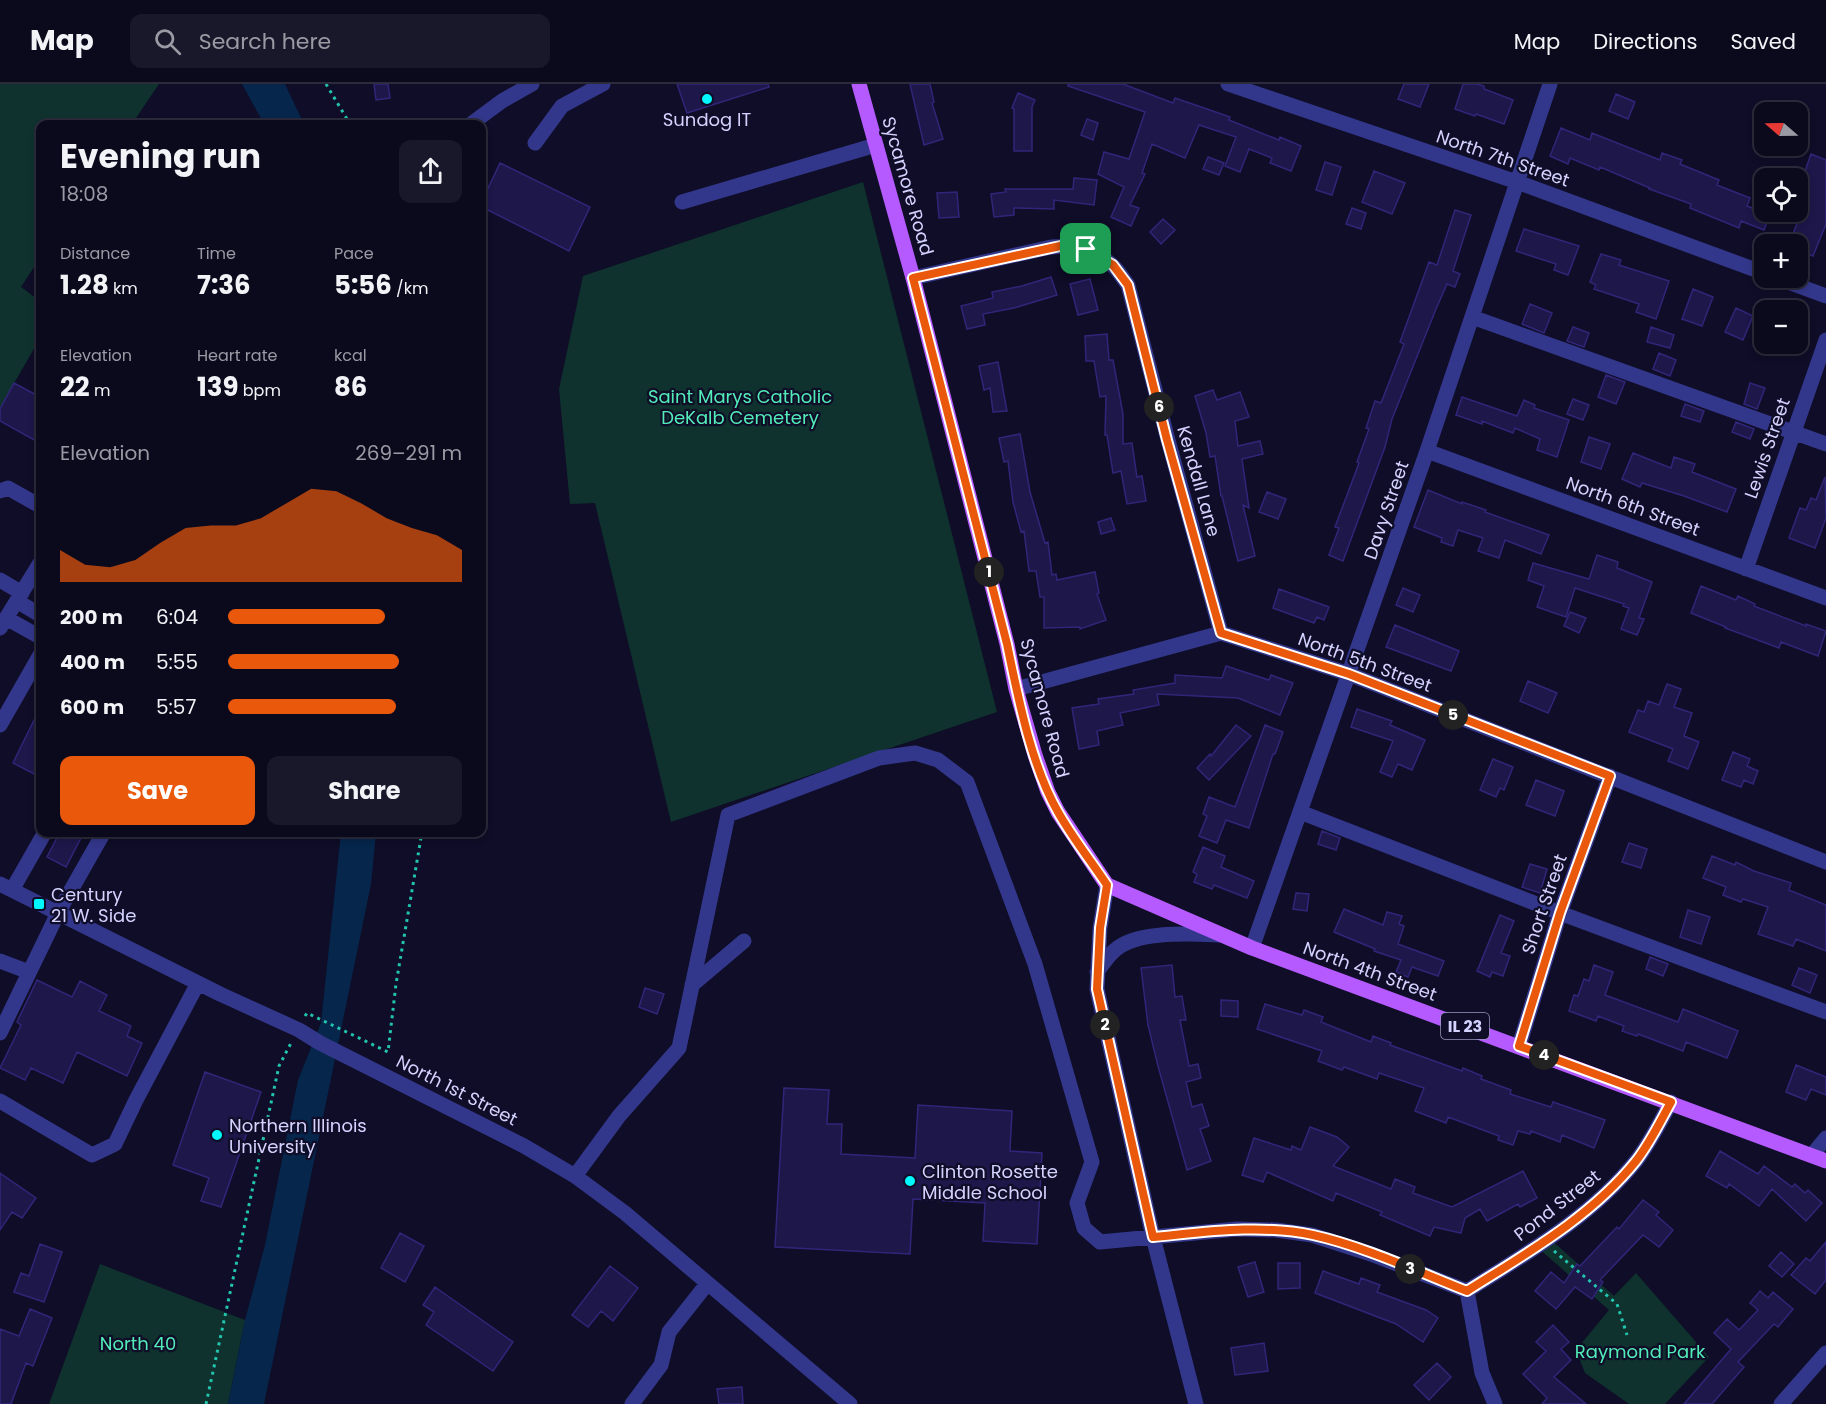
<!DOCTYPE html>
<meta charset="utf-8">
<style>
:root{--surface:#0b0a1d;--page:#19182a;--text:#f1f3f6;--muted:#9a9aa4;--line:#2b2b3b;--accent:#ea580c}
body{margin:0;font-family:Poppins,sans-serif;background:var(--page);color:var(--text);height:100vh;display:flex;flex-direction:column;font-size:22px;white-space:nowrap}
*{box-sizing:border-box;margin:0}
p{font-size:20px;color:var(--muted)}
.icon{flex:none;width:33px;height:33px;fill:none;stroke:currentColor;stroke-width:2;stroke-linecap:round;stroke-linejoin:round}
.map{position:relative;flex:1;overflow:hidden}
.panel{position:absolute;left:36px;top:36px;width:450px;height:717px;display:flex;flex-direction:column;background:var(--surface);border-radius:12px;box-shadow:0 3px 9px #0003,0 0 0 2px var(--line)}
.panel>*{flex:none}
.needle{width:39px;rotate:290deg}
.fabs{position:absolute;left:1754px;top:18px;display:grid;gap:12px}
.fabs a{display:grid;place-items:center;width:54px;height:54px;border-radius:12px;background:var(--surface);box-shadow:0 3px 9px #0003,0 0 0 2px var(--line);font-size:30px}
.pin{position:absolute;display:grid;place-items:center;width:51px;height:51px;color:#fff;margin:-26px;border-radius:12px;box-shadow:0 3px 9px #0006}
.km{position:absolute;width:30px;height:30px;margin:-15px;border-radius:50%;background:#222;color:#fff;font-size:16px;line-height:30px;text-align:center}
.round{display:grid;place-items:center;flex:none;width:63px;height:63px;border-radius:12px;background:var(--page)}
.overview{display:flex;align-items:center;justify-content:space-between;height:102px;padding:0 24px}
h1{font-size:33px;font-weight:700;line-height:45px}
.figures{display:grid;grid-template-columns:repeat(3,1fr);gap:9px;height:102px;padding:6px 24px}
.figures div{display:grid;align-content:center}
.figures b{font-size:26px;font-weight:700}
.figures small{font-size:16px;font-weight:400}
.figures p{font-size:16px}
.chart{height:168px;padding:12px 24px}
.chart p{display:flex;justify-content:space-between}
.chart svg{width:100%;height:108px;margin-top:6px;fill:var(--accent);opacity:.7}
.cta{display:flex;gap:12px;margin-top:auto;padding:12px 24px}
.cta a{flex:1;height:69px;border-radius:12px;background:var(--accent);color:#fff;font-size:24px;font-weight:700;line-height:69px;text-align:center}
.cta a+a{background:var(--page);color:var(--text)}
ul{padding:0 24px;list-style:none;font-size:20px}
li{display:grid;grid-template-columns:96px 72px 1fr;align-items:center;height:45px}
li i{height:15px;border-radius:8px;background:var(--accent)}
header{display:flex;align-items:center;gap:36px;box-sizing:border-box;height:84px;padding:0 30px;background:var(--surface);border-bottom:2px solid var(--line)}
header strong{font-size:28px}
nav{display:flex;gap:33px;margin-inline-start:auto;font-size:21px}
.search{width:420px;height:54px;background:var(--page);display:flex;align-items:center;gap:15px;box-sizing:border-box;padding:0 21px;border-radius:12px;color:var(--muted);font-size:22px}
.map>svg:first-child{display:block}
</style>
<header>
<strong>Map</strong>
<div class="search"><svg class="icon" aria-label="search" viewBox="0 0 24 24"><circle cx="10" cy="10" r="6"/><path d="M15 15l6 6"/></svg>Search here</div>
<nav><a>Map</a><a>Directions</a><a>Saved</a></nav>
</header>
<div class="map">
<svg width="1826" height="1320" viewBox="0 0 1826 1320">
<rect width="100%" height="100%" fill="#0f0d27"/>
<!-- green -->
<path fill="#0f322e" d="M0 0H159L132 40H40V174L21 203 40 217V254L0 324Z
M863 98 997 628 671 738 595 419 570 420 559 305 583 192Z
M1549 1154 1614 1212 1636 1189 1709 1273 1665 1320H1629L1585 1289 1576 1266 1609 1226 1537 1163Z
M100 1180 245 1236 228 1320H49Z"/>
<!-- water -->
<path fill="#06264c" d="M242 0H285L304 40H264Z
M341 749H376L371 800 264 1320H228L245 1236 265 1161 298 996 321 939Z"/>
<!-- building -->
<path fill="#1d174a" stroke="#302679" stroke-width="1.5" d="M374 0H388L390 14 376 16Z
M677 0H768L769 3 687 29Z
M910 0H930L934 18 932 19 943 55 924 61Z
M1068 0H1123L1173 19 1175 14 1230 33 1229 36 1279 56 1280 53 1301 62 1291 87 1270 79 1272 74 1249 65 1240 88 1225 82 1236 53 1199 41 1185 74 1152 60 1142 89 1145 90 1130 121 1139 124 1131 142 1111 133 1124 103 1098 90 1104 68 1129 75 1145 28 1068 2Z
M1404 0H1429L1420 23 1398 15Z
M1463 0H1477L1484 2V5L1513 16 1504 40 1476 30 1475 32 1455 25Z
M1018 9 1035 16 1032 23V67H1014V25L1012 24Z
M1616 10 1635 18 1628 35 1609 27Z
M1087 35 1098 39 1093 56 1081 51Z
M1561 44 1590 56 1592 49 1660 76 1662 69 1682 76 1680 80 1719 96 1717 101 1750 114 1747 122 1762 128H1771L1764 146 1741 137 1739 144 1690 124 1691 120 1649 105 1650 104 1600 83 1599 86 1570 74 1568 80 1550 72Z
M1811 70 1826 76V140L1813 172 1797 166V160H1789L1798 137 1797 110Z
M1208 73 1224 79 1219 91 1203 85Z
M1325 78 1341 83 1332 111 1316 106Z
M500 79 590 123 569 167 482 123V117Z
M1374 87 1405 99 1392 130 1362 118Z
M1074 94 1097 96 1094 121 1054 116V125L1014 124V131L994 133 991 110 1006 108 1005 105H1073Z
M957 108 959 133 939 134 937 109Z
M1352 124 1366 129 1361 145 1346 140Z
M1455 126 1471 131 1453 187 1460 190 1455 203 1447 200 1436 225 1392 335 1385 363 1343 477 1329 471 1339 444 1335 443 1359 379 1357 378 1369 345 1366 344 1375 317 1381 319 1404 260 1400 258 1429 178 1437 181Z
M1163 135 1175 146 1161 160 1150 148Z
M1524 145 1579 162 1568 191 1554 186 1556 180 1516 167Z
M1601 170 1621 176 1619 181 1669 197 1656 235 1636 228 1639 220 1594 205 1596 201 1590 198Z
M1051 193 1057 211 1014 224 983 230 985 241 967 245 961 222 993 214 992 208 1022 202Z
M1090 195 1098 226 1078 231 1070 200Z
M1693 205 1713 213 1702 242 1682 235Z
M1530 220 1552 229 1544 249 1522 240Z
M1736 224 1753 232 1743 256 1725 248Z
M1573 243 1589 249 1584 263 1567 257Z
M1651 243 1674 251 1670 264 1647 258Z
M1107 250 1109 276H1113L1123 330V360L1132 359 1137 393 1142 392 1146 417 1127 420 1121 387 1113 389 1107 351H1105L1106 312 1100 313 1094 277H1086L1085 252Z
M1659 269 1676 276 1670 292 1653 285Z
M998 278 1007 327 993 328 990 304 984 306 979 282Z
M1606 291 1625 298 1616 320 1598 313Z
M14 299 40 313V349L36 357 0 337V325Z
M1750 299 1765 304 1757 325 1744 320Z
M1213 306 1217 316 1240 308 1249 333 1235 337 1238 362 1260 357 1263 370 1242 375 1249 424 1243 421 1255 472 1238 477 1222 412H1221L1215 372 1210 373 1206 349 1195 312Z
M1462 313 1517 332 1524 316 1535 321 1534 324 1569 336 1557 373 1537 366 1540 355 1515 344 1513 349 1482 337V340L1456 331Z
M1573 315 1589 321 1583 336 1567 330Z
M1685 320 1704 327 1700 338 1681 332Z
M1736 338 1754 345 1750 355 1732 348Z
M1020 350 1030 408 1045 459 1048 458 1052 491 1056 490 1057 496 1095 488 1099 509 1097 510 1106 536 1080 545V543L1044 544V513H1040L1036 487H1029L1024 447 1021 448 1013 418 1008 377 1004 378 999 354Z
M1589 353 1610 360 1601 385 1581 378Z
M1633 369 1671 384 1674 373 1695 380 1692 388 1736 405 1727 428 1684 412 1642 399 1640 403 1622 395Z
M1825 393 1826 434 1815 464 1789 454 1800 424 1806 426 1811 414 1816 416Z
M1428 406 1462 420V418L1486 426 1485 428 1549 451 1541 470 1505 456 1499 474 1478 467 1483 454 1458 446 1453 462 1441 458 1442 454 1414 443Z
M1267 408 1286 415 1278 435 1259 428Z
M1111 434 1115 446 1101 450 1098 438Z
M1597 471 1618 478 1617 484 1652 498 1639 534 1644 535 1637 551 1621 545 1629 524 1623 522 1624 520 1575 504 1566 533 1537 523 1544 502 1528 496 1533 479 1589 495Z
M1701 502 1736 516 1738 512 1755 520 1754 522 1806 542V540L1826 547 1818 572 1781 558 1779 564 1725 544 1726 543 1691 529Z
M1403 504 1420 511 1413 528 1396 521Z
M1279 505 1329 523 1324 536 1317 533 1314 539 1273 524Z
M1570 528 1586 534 1579 549 1564 542Z
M1395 541 1459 567 1451 587 1386 563Z
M1226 582 1269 596 1271 591 1293 599 1280 631 1238 614 1157 610 1159 621 1120 629 1123 641 1097 647 1099 661 1079 665 1072 624 1099 620 1098 615 1134 610 1133 606 1175 599V591L1222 594Z
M1528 597 1557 609 1548 629 1520 617Z
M1667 600 1681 605 1674 623 1692 629 1684 652 1699 658 1688 685 1668 677 1673 665 1629 648 1638 626 1644 628 1648 617 1659 621Z
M40 624V693L13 679Z
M1357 625 1392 637 1390 641 1425 656 1412 686 1398 680 1392 693 1380 688 1393 657 1351 643Z
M1236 641 1251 652 1209 696 1197 684 1210 670 1211 672Z
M1265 641 1283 648 1275 670H1273L1249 744 1226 736 1217 759 1199 752 1207 732 1203 730 1209 713 1235 723Z
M1733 668 1750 675 1747 682 1758 687 1753 700 1744 696 1741 703 1722 696Z
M1493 675 1513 683 1504 706 1500 704 1496 713 1480 706Z
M1536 696 1564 707 1555 732 1526 721Z
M1322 747 1340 754 1336 766 1318 760Z
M60 748H84L66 783 47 773Z
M1629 759 1647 765 1641 784 1622 778Z
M1203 763 1225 772 1221 783 1254 797 1247 814 1214 801 1212 805 1194 798 1197 790 1193 788Z
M1712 772 1735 781 1736 778 1754 787 1791 799 1789 806 1826 821V867L1796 855 1793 862 1758 850 1768 823 1743 815 1741 818 1723 811 1726 803 1703 794Z
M1530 780 1547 785 1540 809 1522 803Z
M1296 809 1309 810 1307 827 1293 825Z
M1344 825 1383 841 1387 828 1402 832 1399 840 1404 842 1398 860 1444 877 1438 892 1412 883 1408 893 1396 888 1401 876 1374 867 1375 865 1334 848Z
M1688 826 1710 833 1701 860 1680 853Z
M1500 831 1514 837 1501 869 1510 872 1503 892 1492 888 1490 893 1477 887Z
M1650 873 1668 880 1663 892 1646 885Z
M1172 881 1175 913 1182 912 1186 936H1180L1189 982 1198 980 1201 994 1186 998 1192 1023 1202 1020 1209 1042 1200 1045 1211 1077 1187 1086 1158 982 1148 941 1141 884Z
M1594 881 1613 888 1605 911 1678 938 1683 925 1738 947 1727 974 1686 958 1683 967 1638 950 1637 952 1622 947 1624 942 1598 932 1596 937 1569 927 1574 911 1578 912 1584 895 1589 897Z
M1799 884 1817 891 1810 909 1792 901Z
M37 896 72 913 80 897 107 911 99 927 131 942 127 952 142 959 127 992 77 968 63 999 31 984 25 996 0 984 21 941 17 938Z
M645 904 664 910 657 930 639 923Z
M1221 916 1238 917V933L1221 932Z
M1265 920 1302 931 1304 926 1323 933 1321 938 1371 958 1373 952 1391 959 1390 961 1462 987 1463 984 1482 992 1481 995 1511 1006 1510 1010 1551 1023 1553 1018 1605 1036 1594 1064 1562 1051 1560 1058 1531 1047 1530 1050 1518 1047 1513 1061 1498 1056 1499 1052 1448 1033 1446 1039 1415 1027 1424 1004 1379 989 1377 995 1344 983 1342 986 1318 977 1322 967 1257 945Z
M1796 981 1826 993V1011L1811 1005 1806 1016 1786 1008Z
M205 988 261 1008 221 1123 201 1117 209 1094 173 1081Z
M784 1004 829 1006 827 1040H842L841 1070 915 1074 918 1021 1012 1027 1010 1067 1042 1069 1037 1160 983 1157 985 1119 913 1115 910 1170 775 1163Z
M1310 1043 1337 1053 1349 1063 1333 1082 1391 1105 1395 1095 1415 1103 1413 1109 1452 1123 1523 1087 1537 1114 1520 1123 1518 1120 1487 1137 1480 1125 1465 1134 1461 1149 1434 1143 1430 1152 1380 1131 1382 1128 1336 1109 1333 1117 1267 1088 1263 1098 1242 1091 1254 1054 1291 1066 1292 1062 1301 1066Z
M1720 1067 1758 1090 1764 1082 1792 1103 1795 1100 1805 1109 1808 1106 1822 1119 1806 1137 1772 1105 1759 1122 1729 1100 1727 1104 1706 1092Z
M0 1089 36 1114 22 1134 12 1128 0 1146Z
M1643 1116 1659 1128 1656 1131 1673 1146 1659 1163 1643 1151 1600 1196 1603 1198 1592 1215 1575 1203 1556 1225 1535 1207 1551 1188 1564 1199 1577 1180 1580 1182 1617 1143 1619 1145Z
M400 1149 424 1162 405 1198 381 1184Z
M1826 1158V1196L1815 1210 1791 1191 1806 1174 1810 1177Z
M40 1160 62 1168 44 1218 14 1208 21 1189 29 1192Z
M1781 1168 1794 1180 1782 1193 1769 1182Z
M1255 1178 1264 1208 1248 1213 1238 1183Z
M1278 1179H1300V1204L1278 1205Z
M610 1182 638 1204 613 1237 601 1227 588 1243 572 1231Z
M1323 1187 1359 1200 1361 1194 1380 1201 1377 1208 1426 1226 1438 1234 1423 1258 1396 1240 1315 1209Z
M435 1203 513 1258 493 1287 426 1241 434 1228 423 1221Z
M1760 1207 1768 1214 1773 1208 1793 1225 1778 1243 1774 1240 1738 1278 1744 1283 1712 1320H1684L1731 1265 1714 1249 1727 1235 1739 1246 1758 1226 1750 1219Z
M30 1225 52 1234 33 1282 26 1279 11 1320H0V1245L19 1252Z
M1553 1241 1569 1258 1561 1265 1571 1276 1554 1293 1586 1320H1542L1547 1314 1523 1290 1546 1267 1536 1258Z
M1264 1259 1268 1287 1235 1291 1231 1264Z
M1437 1279 1451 1293 1429 1316 1414 1301Z
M742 1303 743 1320H719L717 1305Z"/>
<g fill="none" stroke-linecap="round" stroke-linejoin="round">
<!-- path -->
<path stroke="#22c4ad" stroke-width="3" stroke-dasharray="3 4.5" stroke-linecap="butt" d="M326 0 350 40
M305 932 307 929 388 968 396 900 422 748
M1554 1167 1617 1220 1627 1251
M206 1320 279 982 291 959"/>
<!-- minor -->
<path stroke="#33378b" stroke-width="15" d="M1228 0 1517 98 1764 189
M471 40 502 17 532 0
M535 59 562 22 603 0
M682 118 876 61
M913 194 1051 163C1073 161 1097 166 1113 182 1119 187 1123 195 1128 201L1168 356 1221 549
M1777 194 1826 212
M1472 233 1826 360
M1427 367 1826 514
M0 407 8 404 40 422
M1746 485 1826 256
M0 496 22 509
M17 517 40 531
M6 534 40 553
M0 544 40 479
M1016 605 1221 549 1349 590 1826 778
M0 641 40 571
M1300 728 1560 829 1826 928
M0 800 220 910 299 946 320 959 524 1062 575 1092 625 1129 850 1320
M1107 801 1100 844 1097 905 1153 1153 1196 1320
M12 806 45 748
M1252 864 1427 367 1550 0
M0 877 29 888
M1097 888C1102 881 1108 872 1115 866 1137 846 1193 850 1221 851
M692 901 744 857
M0 949 58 829 104 748
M1519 962 1560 829 1610 692
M0 1017 92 1071 115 1060 136 1016 198 899
M1812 1071 1826 1054
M575 1092 619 1032 679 964 728 731 879 674 915 669 938 676 967 698 1035 880 1092 1078 1077 1119 1084 1144 1100 1158 1237 1145 1276 1146 1312 1151 1371 1170 1467 1207
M1467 1207C1527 1169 1591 1133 1636 1077 1650 1059 1660 1038 1671 1018
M1467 1207 1482 1289 1495 1320
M632 1320 661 1281 669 1248 707 1200
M1781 1320 1826 1269"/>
<!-- major -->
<path stroke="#b45aff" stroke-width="15" d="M859 0 913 194 1007 560 1016 605 1035 671 1048 708 1058 728 1107 801 1252 864 1826 1077"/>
</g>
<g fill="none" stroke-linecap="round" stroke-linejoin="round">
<defs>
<path id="route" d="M1065 161 1086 165 1113 181 1128 201 1167 356 1221 549 1349 590 1610 692 1560 829 1519 962 1671 1018C1660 1038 1650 1059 1636 1077 1591 1133 1527 1169 1467 1207 1419 1188 1363 1162 1313 1151 1260 1140 1206 1148 1153 1153L1097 905 1100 844 1107 801C1091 777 1072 753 1058 728 1031 681 1018 613 1007 560L913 194Z"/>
</defs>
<!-- route casing -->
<use href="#route" stroke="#fff" stroke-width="12"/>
<!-- route -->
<use href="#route" stroke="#ea580c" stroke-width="8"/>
</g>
<!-- markers -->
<g fill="#00f9fe" stroke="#0f0d27" stroke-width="2">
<circle cx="707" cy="15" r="6"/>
<rect x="33" y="814" width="12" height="12" rx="3"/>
<circle cx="217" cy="1051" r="6"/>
<circle cx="910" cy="1097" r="6"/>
</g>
<g text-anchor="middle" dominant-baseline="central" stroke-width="4.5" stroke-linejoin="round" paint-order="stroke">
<!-- shield labels -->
<rect fill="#0f0d27" stroke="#9998be" stroke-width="1.5" x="1441" y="929" width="48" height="26" rx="4.5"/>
<g font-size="16" font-weight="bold" fill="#d4d3ff">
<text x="1465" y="942">IL 23</text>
</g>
<!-- poi labels -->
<g font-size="18" fill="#d4d3ff" stroke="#0f0d27" text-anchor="start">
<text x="707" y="35" text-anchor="middle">Sundog IT</text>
<text x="51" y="810">Century<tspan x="51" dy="21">21 W. Side</tspan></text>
<text x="229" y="1041">Northern Illinois<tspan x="229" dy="21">University</tspan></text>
<text x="922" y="1087">Clinton Rosette<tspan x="922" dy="21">Middle School</tspan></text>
</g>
<!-- street labels -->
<g font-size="18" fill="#d4d3ff" stroke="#0f0d27">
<text transform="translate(1503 74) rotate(19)">North 7th Street</text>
<text transform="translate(908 102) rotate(74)">Sycamore Road</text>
<text transform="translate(1767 364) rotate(-71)">Lewis Street</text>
<text transform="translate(1199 397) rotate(74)">Kendall Lane</text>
<text transform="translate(1633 422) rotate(20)">North 6th Street</text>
<text transform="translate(1386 426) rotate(-71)">Davy Street</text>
<text transform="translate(1365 578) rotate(20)">North 5th Street</text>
<text transform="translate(1045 624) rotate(75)">Sycamore Road</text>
<text transform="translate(1544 820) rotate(-71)">Short Street</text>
<text transform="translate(1370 887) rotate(20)">North 4th Street</text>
<text transform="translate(457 1006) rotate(27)">North 1st Street</text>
<text transform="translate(1557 1121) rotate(-38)">Pond Street</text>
</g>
<!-- park labels -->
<g font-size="18" fill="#52ecb9" stroke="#0f0d27">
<text x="740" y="312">Saint Marys Catholic<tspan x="740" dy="21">DeKalb Cemetery</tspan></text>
<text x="138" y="1259">North 40</text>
<text x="1640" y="1267">Raymond Park</text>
</g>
</g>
</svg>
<div class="fabs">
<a><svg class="needle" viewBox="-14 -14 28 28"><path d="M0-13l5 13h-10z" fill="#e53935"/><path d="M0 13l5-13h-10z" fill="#9a9aa4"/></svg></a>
<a><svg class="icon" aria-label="locate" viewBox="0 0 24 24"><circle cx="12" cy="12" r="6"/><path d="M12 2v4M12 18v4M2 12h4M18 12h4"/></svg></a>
<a>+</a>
<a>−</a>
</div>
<div class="pin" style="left:1086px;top:165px;background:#1e9e55"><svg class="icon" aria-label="arrive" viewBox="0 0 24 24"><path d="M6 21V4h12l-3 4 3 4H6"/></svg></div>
<b class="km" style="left:989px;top:488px">1</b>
<b class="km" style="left:1105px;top:941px">2</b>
<b class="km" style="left:1410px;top:1185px">3</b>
<b class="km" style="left:1544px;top:971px">4</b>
<b class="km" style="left:1453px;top:631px">5</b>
<b class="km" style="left:1159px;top:323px">6</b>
<section class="panel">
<div class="overview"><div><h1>Evening run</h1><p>18:08</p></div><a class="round"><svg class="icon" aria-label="share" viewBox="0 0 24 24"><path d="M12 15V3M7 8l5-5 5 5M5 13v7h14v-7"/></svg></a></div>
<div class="figures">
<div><p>Distance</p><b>1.28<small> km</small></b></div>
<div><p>Time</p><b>7:36</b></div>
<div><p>Pace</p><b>5:56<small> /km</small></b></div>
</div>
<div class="figures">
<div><p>Elevation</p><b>22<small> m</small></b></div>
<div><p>Heart rate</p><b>139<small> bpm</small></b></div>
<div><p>kcal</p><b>86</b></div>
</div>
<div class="chart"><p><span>Elevation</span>269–291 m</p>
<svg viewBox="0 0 160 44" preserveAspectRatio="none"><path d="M0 44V31L10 37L20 38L30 35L40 28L50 22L60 21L70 21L80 18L90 12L100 6L110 7L120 12L130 18L140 22L150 25L160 31V44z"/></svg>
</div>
<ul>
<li><b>200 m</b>6:04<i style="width:67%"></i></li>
<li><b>400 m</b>5:55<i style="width:73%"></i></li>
<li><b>600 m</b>5:57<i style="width:72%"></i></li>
</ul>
<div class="cta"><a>Save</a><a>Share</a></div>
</section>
</div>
